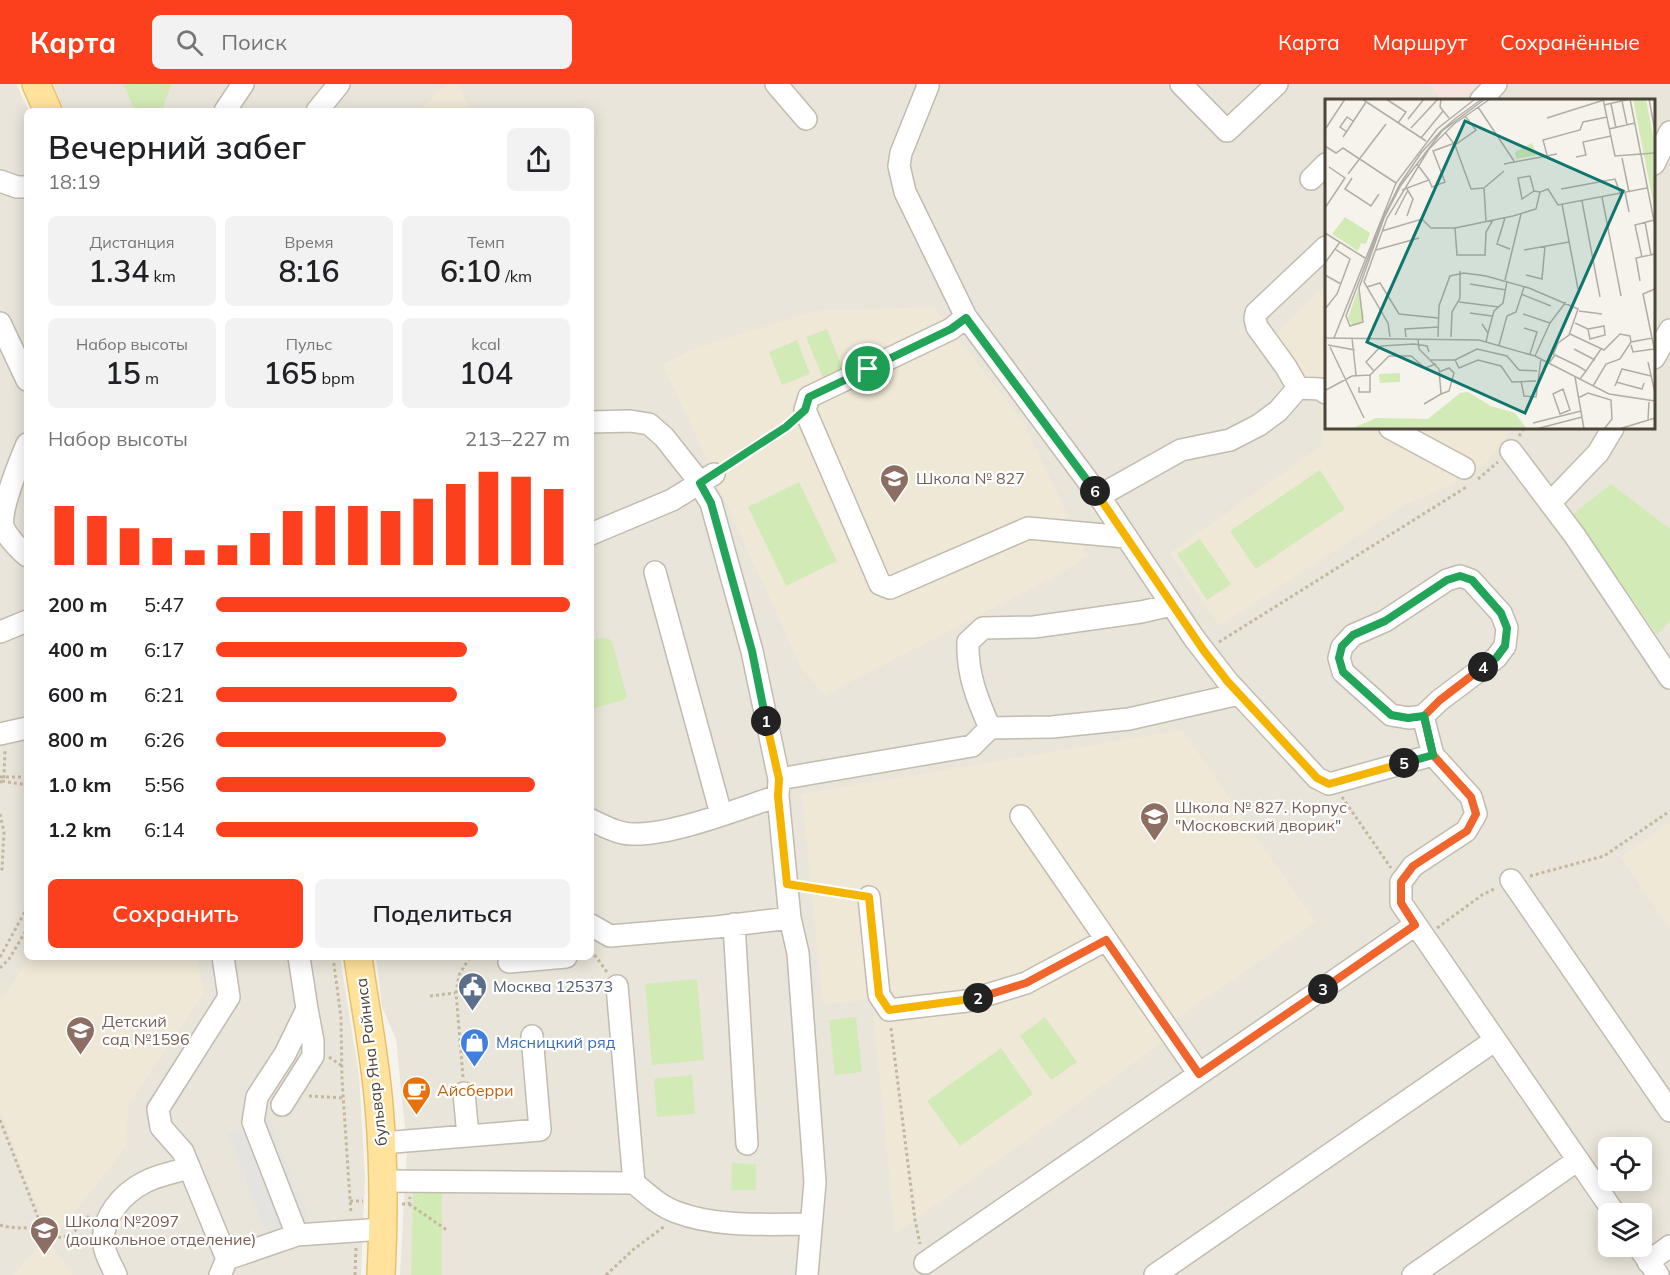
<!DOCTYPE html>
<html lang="ru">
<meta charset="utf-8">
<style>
:root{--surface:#fff;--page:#f2f2f2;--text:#202124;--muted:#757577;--accent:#fc3f1d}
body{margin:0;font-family:Mulish,sans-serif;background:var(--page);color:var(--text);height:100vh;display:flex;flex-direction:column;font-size:22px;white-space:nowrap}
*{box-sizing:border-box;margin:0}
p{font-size:20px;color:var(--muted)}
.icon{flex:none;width:33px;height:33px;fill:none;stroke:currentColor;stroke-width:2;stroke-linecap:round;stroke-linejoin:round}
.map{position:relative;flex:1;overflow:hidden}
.details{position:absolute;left:24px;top:24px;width:570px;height:852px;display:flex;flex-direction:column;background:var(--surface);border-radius:9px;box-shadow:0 3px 15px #0003}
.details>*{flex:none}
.fabs{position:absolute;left:1598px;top:1053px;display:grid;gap:12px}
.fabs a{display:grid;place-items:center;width:54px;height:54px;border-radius:9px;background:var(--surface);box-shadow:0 3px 15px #0003;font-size:30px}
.pin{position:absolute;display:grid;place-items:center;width:51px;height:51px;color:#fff;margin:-26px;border:3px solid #fff;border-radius:50%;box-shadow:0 2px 6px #0007}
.km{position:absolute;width:30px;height:30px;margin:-15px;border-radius:50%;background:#222;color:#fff;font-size:16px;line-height:30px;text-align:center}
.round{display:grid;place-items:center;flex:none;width:63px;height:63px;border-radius:9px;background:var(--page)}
.overview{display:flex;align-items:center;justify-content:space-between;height:102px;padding:0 24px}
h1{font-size:33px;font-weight:600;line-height:45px}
.stats{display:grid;grid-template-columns:repeat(3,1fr);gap:9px;height:102px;padding:6px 24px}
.stats div{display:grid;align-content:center;border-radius:9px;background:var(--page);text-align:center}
.stats b{font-size:30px;font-weight:600}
.stats small{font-size:16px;font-weight:400}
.stats p{font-size:16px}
.chart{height:168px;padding:12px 24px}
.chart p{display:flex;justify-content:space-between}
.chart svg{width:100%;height:108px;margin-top:6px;stroke:var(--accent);stroke-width:6}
.cta{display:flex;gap:12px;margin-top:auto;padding:12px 24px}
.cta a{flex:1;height:69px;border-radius:9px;background:var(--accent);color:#fff;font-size:24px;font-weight:600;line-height:69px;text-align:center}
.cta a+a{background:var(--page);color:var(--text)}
ul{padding:0 24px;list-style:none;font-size:20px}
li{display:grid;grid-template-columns:96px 72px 1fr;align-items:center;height:45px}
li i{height:15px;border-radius:8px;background:var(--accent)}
header{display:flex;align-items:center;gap:36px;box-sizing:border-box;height:84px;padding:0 30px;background:var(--accent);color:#fff}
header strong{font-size:28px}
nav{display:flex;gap:33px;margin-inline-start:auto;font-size:21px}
.search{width:420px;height:54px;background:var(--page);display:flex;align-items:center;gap:15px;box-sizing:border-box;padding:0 21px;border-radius:9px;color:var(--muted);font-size:22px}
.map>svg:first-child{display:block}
</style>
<header>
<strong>Карта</strong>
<div class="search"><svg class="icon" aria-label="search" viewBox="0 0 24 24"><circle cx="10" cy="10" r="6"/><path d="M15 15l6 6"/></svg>Поиск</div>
<nav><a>Карта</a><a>Маршрут</a><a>Сохранённые</a></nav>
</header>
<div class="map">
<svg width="1670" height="1191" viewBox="0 0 1670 1191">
<rect width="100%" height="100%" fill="#f6f3ec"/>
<!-- residential -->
<path fill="#eae5da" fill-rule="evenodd" d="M0 0H16L29 27H27V873H340L359 991 365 1091 361 1191H0Z
M53 0H1670V1191H400L407 1064 396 955 382 923 376 873H591V27H65ZM1326 16H1654V344H1326ZM1608 1064H1641V1096H1608ZM1608 1130H1641V1162H1608Z"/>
<!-- education -->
<path fill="#efe8d6" d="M446 0H458L470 27H419Z
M1326 201V344H1513L1488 377 1464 395 1402 422 1220 542 1170 469 1323 361 1320 305 1322 296 1303 290 1276 251Z
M933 223 1021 335 1088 472 1059 490 825 611 802 585 663 280 692 266 813 227Z
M1182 646 1315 838 1173 937 1164 957 895 1150 872 915 823 920 802 710Z
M1670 738V845L1621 773Z
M30 873H197L203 910 128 1021 126 1063 60 1146 41 1127 26 1095 0 1025V920Z
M46 1153 72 1191H14Z"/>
<!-- medical -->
<path fill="#f6e3e0" d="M1428 0H1471L1475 4 1461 16H1443Z"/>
<!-- green -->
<path fill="#d2eab5" d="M123 0H171L162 27H135Z
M827 245 843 285 823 294 806 253Z
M797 256 810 290 782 301 769 268Z
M1320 386 1345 425 1256 485 1230 447Z
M799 398 837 477 786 502 748 423Z
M1611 400 1670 445V536L1657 551 1573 430Z
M1200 455 1231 500 1207 516 1177 470Z
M602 554H608L612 558 627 613 623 616 591 625V557Z
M697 895 704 976 652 981 645 900Z
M856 933 862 988 835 991 829 936Z
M1045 933 1077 978 1051 996 1020 952Z
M1001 964 1033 1010 960 1062 927 1017Z
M692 991 695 1030 657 1033 654 995Z
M732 1079 756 1080V1106H731Z
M442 1103V1191H411L413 1106Z"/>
<!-- parking -->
<path fill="#e5e3e0" d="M269 1034 309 1135 267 1152 228 1050Z"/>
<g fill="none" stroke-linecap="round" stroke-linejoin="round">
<defs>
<path id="minor" d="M776 0 806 35
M927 0 928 2 901 69 899 82 905 108 966 233 1099 412 1194 554 1228 598 1317 694 1329 700 1433 671 1471 713 1476 730 1466 747 1413 782 1401 798V819L1615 1130
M1181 0 1227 47 1277 0
M1481 16 1496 0
M225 27 243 0
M317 27 339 0
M1654 80 1670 48
M1311 95 1326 80
M0 97 17 103H27
M966 233 951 245 809 313 805 326 880 500 890 504 1028 444 1126 453
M0 239 27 296
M1654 274 1670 246
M1298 304 1320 305 1326 309
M591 338 630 337 649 340 664 353 694 391 711 419 752 567 779 695 778 712 790 834 798 869 815 1098 807 1191
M1390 344 1464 384
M27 360C19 379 0 425 3 443 9 455 18 464 27 472
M1511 367 1575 452 1670 594
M1099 412 1181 366 1230 356 1259 341 1278 327 1298 304 1286 283 1257 243 1255 235 1256 229 1326 163
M1550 419 1598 369 1613 344
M591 450 672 416 714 390
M655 488 721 730
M0 548 27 537
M1423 632 1409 634 1391 631 1343 588 1339 574 1342 563 1353 551 1385 537 1447 496 1460 492 1471 496 1501 529 1507 544 1505 562 1496 574 1440 616 1423 632 1433 671
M990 644C977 615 967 590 968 558L983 544 1034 543 1141 528 1172 521
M0 650 27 644
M779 695 972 662 990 644 1052 643 1129 635 1239 610
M1021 732 1199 990
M591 736C604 742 620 751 635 750 676 750 738 725 778 712
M1511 796 1670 1027
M869 813 879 911 889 926 967 917 1026 899 1106 856
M734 840 747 1060
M591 841 610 852 716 843 790 834
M223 873 229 913 158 1025 161 1043 183 1068 227 1175
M509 878 566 873
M464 1009 468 1052
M282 1021 313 972V957L307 925
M382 1059 540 1046 532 952
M383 1097 634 1099 617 902
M634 1099C647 1110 660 1122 676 1128 718 1144 768 1140 811 1140
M297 1151 253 1038 257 1013 285 970 307 925 299 873
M1638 1162 1658 1191
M1648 1178 1670 1162
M925 1179 1415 841
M116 1191C112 1182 105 1171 104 1161 100 1134 123 1109 145 1098 158 1091 175 1088 189 1084
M220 1191 227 1175 297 1151 383 1145
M1155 1191 1494 957
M1413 1191 1578 1076"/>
<path id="major" d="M36 0 48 27
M358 873C365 923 375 972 379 1022 384 1078 384 1135 381 1191"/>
</defs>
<!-- minor casing -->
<use href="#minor" stroke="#c2bbae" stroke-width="24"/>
<!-- major casing -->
<use href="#major" stroke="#e6c16a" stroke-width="30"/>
<!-- path -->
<path stroke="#c4b79f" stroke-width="3" stroke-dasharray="3 3" stroke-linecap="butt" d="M1519 352 1524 344
M729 382 792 337
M1478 395 1498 378
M1219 558 1468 402
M0 693H27
M2 697 27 701
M0 699 4 693 5 666
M1342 713 1391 784
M0 730 4 748 2 785 0 789
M1530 792 1604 772 1670 727
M803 803 853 811
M1437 844 1482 811 1496 804
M591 866 607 888
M0 873 27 824
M333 873 341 933 342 995 351 1130
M0 884 9 875 27 845
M430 912 455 909
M891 944 915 1136 920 1160
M329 973 342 982
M463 993 456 909 459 891 470 873
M309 1012 344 1014
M0 1036 43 1146
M350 1117H363
M402 1120H409L410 1113
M409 1120 447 1146
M0 1141C15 1146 32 1142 47 1147 53 1149 57 1155 64 1153 74 1150 82 1140 89 1132
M355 1191 356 1163
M606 1191 634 1165 665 1142"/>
<!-- minor -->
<use href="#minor" stroke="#fff" stroke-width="21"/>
<!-- major -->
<use href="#major" stroke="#ffe39c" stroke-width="27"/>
</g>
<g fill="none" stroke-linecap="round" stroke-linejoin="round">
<defs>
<path id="split-1" d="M766 637 752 567 711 419 700 399 786 343 805 326 809 313 868 285"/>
<path id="split-2" d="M766 637 779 695 778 712 787 800 869 813 879 911 889 926 978 914"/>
<path id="split-3" d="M978 914 1026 899 1106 856 1199 990 1323 905"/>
<path id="split-4" d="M1323 905 1415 841 1401 819V798L1413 782 1467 747 1476 730 1471 713 1433 671 1424 632 1440 616 1483 583"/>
<path id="split-5" d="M1404 679 1433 671 1424 632 1408 634 1391 631 1343 588 1339 574 1342 562 1353 551 1385 537 1447 496 1460 492 1472 496 1501 529 1507 544 1505 562 1496 574 1483 583"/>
<path id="split-6" d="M1095 407 1204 567 1228 598 1317 694 1329 700 1404 679"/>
<path id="split-7" d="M868 285 951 245 966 234 1095 407"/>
</defs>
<!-- split-1 casing -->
<use href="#split-1" stroke="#fff" stroke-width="12"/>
<!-- split-2 casing -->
<use href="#split-2" stroke="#fff" stroke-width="12"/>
<!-- split-3 casing -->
<use href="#split-3" stroke="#fff" stroke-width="12"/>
<!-- split-4 casing -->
<use href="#split-4" stroke="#fff" stroke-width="12"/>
<!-- split-5 casing -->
<use href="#split-5" stroke="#fff" stroke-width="12"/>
<!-- split-6 casing -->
<use href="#split-6" stroke="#fff" stroke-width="12"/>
<!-- split-7 casing -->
<use href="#split-7" stroke="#fff" stroke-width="12"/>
<!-- split-1 -->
<use href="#split-1" stroke="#22a559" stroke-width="8"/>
<!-- split-2 -->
<use href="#split-2" stroke="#f5b400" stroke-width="8"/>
<!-- split-3 -->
<use href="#split-3" stroke="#f0652b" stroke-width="8"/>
<!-- split-4 -->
<use href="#split-4" stroke="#f0652b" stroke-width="8"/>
<!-- split-5 -->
<use href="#split-5" stroke="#22a559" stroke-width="8"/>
<!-- split-6 -->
<use href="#split-6" stroke="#f5b400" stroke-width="8"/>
<!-- split-7 -->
<use href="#split-7" stroke="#22a559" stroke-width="8"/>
</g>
<!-- icons -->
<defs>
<symbol id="school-pin" viewBox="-11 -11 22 30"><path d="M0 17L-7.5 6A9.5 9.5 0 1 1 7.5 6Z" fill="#8d6e63" stroke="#fff"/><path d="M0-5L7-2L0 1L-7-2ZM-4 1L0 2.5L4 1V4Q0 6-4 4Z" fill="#fff"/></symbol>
<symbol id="civic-pin" viewBox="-11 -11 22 30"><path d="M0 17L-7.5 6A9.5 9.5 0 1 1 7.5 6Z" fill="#5c6f8a" stroke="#fff"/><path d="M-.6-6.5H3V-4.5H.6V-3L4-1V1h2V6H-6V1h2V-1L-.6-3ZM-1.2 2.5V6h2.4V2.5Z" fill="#fff"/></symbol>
<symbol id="shop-pin" viewBox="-11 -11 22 30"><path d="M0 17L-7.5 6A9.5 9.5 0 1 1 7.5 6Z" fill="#3f7fe0" stroke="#fff"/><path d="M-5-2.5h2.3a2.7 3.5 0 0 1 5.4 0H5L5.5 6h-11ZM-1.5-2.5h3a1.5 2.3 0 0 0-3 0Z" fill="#fff"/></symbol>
<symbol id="cafe-pin" viewBox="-11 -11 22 30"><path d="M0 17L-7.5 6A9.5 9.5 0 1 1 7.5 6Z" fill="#e8710a" stroke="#fff"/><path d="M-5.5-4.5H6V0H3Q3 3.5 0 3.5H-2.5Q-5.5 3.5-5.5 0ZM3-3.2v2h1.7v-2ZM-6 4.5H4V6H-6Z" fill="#fff"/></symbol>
</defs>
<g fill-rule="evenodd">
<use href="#school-pin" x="878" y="378" width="33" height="45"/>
<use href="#school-pin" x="1138" y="716" width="33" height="45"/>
<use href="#civic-pin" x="456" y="886" width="33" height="45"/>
<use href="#school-pin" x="64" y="930" width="33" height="45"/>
<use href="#shop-pin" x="458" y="942" width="33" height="45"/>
<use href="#cafe-pin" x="400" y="990" width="33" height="45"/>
<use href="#school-pin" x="28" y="1130" width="33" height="45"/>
</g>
<g text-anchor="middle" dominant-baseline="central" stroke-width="4.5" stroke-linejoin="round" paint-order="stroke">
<!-- education labels -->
<g font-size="16" fill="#785e54" stroke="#fff" text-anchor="start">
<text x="916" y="394">Школа № 827</text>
<text x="1175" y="723">Школа № 827. Корпус<tspan x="1175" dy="18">"Московский дворик"</tspan></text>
<text x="102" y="937">Детский<tspan x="102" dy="18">сад №1596</tspan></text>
<text x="65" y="1137">Школа №2097<tspan x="65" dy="18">(дошкольное отделение)</tspan></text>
</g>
<!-- service labels -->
<g font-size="16" fill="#4e5e75" stroke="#fff" text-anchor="start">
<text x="493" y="902">Москва 125373</text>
</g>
<!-- shop labels -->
<g font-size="16" fill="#366cbe" stroke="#fff" text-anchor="start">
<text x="496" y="958">Мясницкий ряд</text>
</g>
<!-- street labels -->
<g font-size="16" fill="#4b4439" stroke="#fff">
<text transform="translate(371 978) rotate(-97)">бульвар Яна Райниса</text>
</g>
<!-- food labels -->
<g font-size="16" fill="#c56008" stroke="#fff" text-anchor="start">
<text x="437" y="1006">Айсберри</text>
</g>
</g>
<!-- overview -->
<g transform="translate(1325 15)">
<rect width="330" height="330" fill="#f6f3ec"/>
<path d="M308 0H321L330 46V113ZM207 44 212 56 191 60 190 53ZM20 118 45 134 41 145 36 144 33 152 7 135ZM33 190 39 218 35 225 27 226 23 219ZM75 274V283L55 284 54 275ZM143 293 166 307 190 314 202 330H26L51 319 103 320 135 294Z" fill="#d2eab5"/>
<path fill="none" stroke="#b2ada4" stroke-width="1.5" d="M37 0 101 42M61 0 81 13 73 24M116 0 115 8 124 19M157 0 131 19 116 32 96 54 75 85 58 119 21 217 25 227 38 223 34 189 59 119 76 86 117 32 160 0M278 0 290 57 330 54M305 0 330 127M324 0 330 32M297 2 302 26M286 5 291 29M279 6 305 0M153 8 189 62M222 19 279 1M83 20 99 0M1 29 20 0M86 29 113 0M284 30 310 24M22 33 15 28 22 18 28 22M120 33 130 46 146 90 159 89 161 122M18 38 41 3M96 39 118 12M130 46 151 31 140 17M0 47 11 54 18 49 71 84M222 56 218 41 255 31 258 23 282 18M251 58 261 56 258 43 286 37M297 59 304 93M179 65 232 55M23 75 61 25M27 79 20 90 46 107 54 95M104 81 107 88 120 83 108 52 130 44M159 89 179 72M236 90 290 80 295 94M77 91 104 81 92 65M209 92 197 100 193 79 205 77 209 92 215 93M300 93 304 113M277 98 296 197M257 102 275 198M237 105 253 190M0 109 20 79 4 68M70 116 83 91M82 117 88 100 82 90M180 119 172 145 185 150M320 123 326 156M130 129 132 156H160L161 133 168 121M57 132 97 120 106 129H130L188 117 211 110 215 93 223 90 233 106 322 89M0 134 40 159M51 151 94 139M199 151 244 143M317 158 310 126 329 121M0 164 15 143M0 176 16 185M201 176 217 180 220 147M180 181 196 115M315 182 311 159 330 155M145 185 181 191M42 188 55 184 74 215 113 219M196 195 226 207M134 203 174 208M0 210 12 195 25 160 10 150M254 212 277 215M145 214 167 217M198 215 225 224 210 257M225 224 241 203M250 224 263 230 265 240 280 236 279 227 263 230M157 225 163 234 161 243M199 229 212 233 205 255M163 234 169 212 178 204 182 182M245 235 279 251 295 235 305 237 306 243M65 238 63 224 39 183 62 119 104 50 129 25 165 0M81 238 80 230 114 228M113 238 114 207 125 177 139 174 161 177 204 189 253 210 244 236 233 244 228 256M126 238 127 213 135 199V172M0 239 154 241 210 257 284 295 330 302M9 239 71 84 112 30 150 0M27 239 31 276M327 239 318 195 330 190M93 240 94 250 114 270 116 295 99 305M3 246 30 251M174 246 182 217 191 213 199 188M306 246 308 253 329 250M56 247 89 245 102 247 104 253M5 248 39 319M249 250 270 261M106 261H130L134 269 153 261 176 267 187 283 211 282M130 261 152 250 182 257 194 271 212 272M323 263 330 294M224 264 230 256 253 267 261 272 255 280M49 272 41 263 56 247M261 272 276 250M114 273 124 269 129 274 124 292 116 295M250 278 259 330M196 282 199 297 211 298 216 260M291 283 317 290 319 284M268 287 281 265 295 260 306 243 327 239 330 253M290 287 297 270 326 277M34 288V293H45V276L64 257H86L100 269 111 265M238 290 245 311 235 315 228 295ZM1 291 27 277 45 276M253 299 263 294 286 301 287 320 279 330M323 321 324 303M208 324 256 312M211 330 257 318M294 330 330 319"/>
<path fill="#0f766e" fill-opacity="0.15" stroke="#0f766e" stroke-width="3" d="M140 22 298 92 200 314 42 243Z"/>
<rect width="330" height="330" fill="none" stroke="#4b4439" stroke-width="3"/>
</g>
</svg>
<div class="fabs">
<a><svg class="icon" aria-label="locate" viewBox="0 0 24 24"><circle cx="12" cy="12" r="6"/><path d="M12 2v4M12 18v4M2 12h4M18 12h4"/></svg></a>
<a><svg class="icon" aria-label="layers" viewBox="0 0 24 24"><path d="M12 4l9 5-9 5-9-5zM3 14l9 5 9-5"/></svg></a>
</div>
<div class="pin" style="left:868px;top:285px;background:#1e9e55"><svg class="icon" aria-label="arrive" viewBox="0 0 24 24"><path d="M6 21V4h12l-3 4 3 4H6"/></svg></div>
<b class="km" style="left:766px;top:637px">1</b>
<b class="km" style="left:978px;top:914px">2</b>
<b class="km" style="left:1323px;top:905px">3</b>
<b class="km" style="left:1483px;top:583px">4</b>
<b class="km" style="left:1404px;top:679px">5</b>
<b class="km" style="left:1095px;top:407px">6</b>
<section class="details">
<div class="overview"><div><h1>Вечерний забег</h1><p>18:19</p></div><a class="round"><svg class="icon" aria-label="share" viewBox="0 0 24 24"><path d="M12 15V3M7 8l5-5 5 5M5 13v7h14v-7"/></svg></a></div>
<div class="stats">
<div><p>Дистанция</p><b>1.34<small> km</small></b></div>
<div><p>Время</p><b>8:16</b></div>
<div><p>Темп</p><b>6:10<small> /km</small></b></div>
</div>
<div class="stats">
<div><p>Набор высоты</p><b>15<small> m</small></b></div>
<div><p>Пульс</p><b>165<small> bpm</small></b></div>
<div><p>kcal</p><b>104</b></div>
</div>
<div class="chart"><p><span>Набор высоты</span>213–227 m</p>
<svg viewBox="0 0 160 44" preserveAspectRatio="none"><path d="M5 44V20M15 44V24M25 44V29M35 44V33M45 44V38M55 44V36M65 44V31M75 44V22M85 44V20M95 44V20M105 44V22M115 44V17M125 44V11M135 44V6M145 44V8M155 44V13"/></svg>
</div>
<ul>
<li><b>200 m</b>5:47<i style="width:100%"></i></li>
<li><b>400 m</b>6:17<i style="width:71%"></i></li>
<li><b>600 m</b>6:21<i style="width:68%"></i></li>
<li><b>800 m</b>6:26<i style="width:65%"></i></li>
<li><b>1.0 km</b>5:56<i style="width:90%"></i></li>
<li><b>1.2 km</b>6:14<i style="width:74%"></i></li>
</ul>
<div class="cta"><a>Сохранить</a><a>Поделиться</a></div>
</section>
</div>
